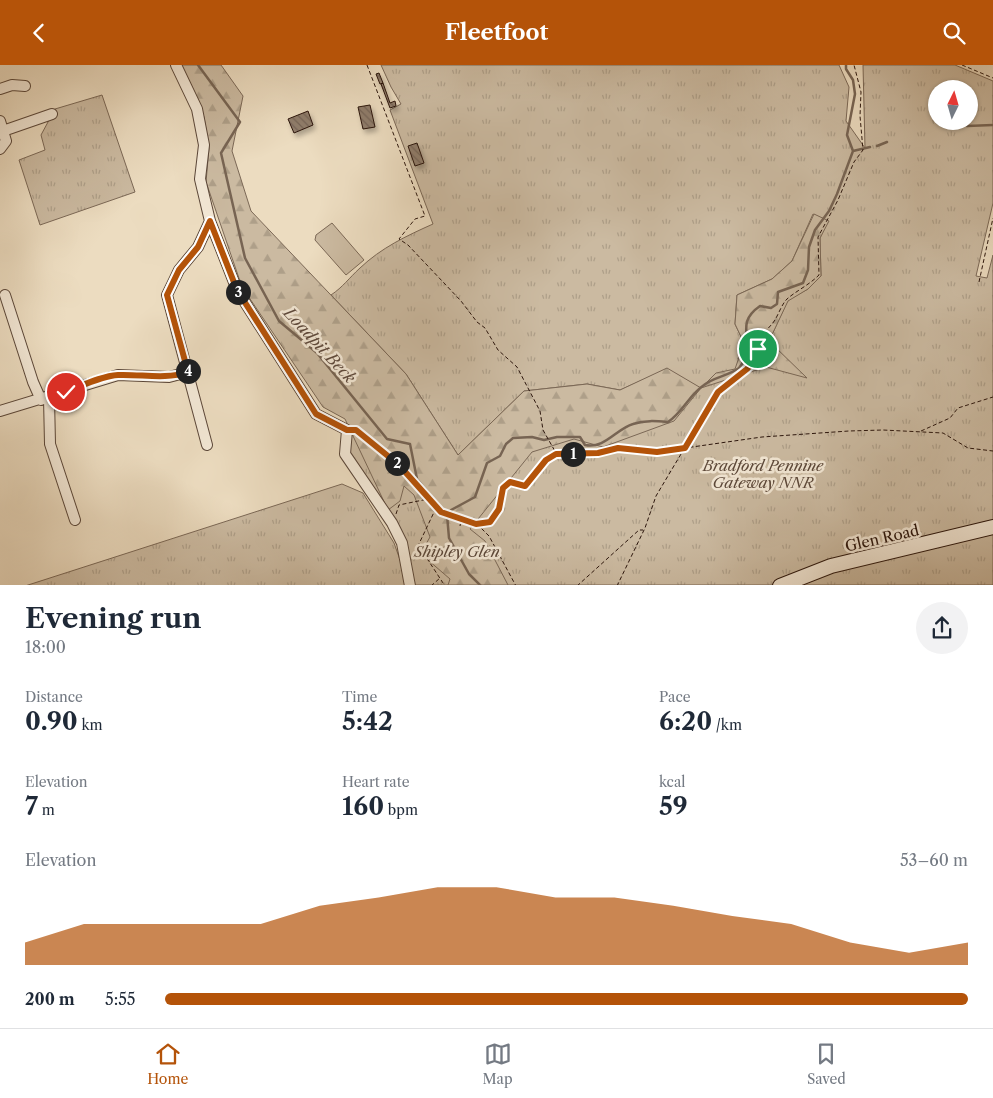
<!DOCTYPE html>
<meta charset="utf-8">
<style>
:root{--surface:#fff;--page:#f2f2f3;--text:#1f2937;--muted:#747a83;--line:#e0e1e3;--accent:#b45309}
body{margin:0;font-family:"Libre Caslon Text",serif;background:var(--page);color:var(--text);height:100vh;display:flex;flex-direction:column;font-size:19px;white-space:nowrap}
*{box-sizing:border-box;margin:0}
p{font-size:16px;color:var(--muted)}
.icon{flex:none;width:28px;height:28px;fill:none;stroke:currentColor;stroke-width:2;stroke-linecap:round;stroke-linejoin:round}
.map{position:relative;height:520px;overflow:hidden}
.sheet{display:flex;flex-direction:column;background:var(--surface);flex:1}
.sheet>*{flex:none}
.needle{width:32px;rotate:5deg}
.fabs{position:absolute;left:928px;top:15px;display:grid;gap:10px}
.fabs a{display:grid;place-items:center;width:50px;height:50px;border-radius:50%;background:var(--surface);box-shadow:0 1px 4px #0004;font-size:25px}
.pin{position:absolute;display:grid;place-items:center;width:42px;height:42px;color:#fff;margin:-21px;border:2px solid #fff;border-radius:50%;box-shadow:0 1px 5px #0007}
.km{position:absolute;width:25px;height:25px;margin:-12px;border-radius:50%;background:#222;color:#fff;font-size:14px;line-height:25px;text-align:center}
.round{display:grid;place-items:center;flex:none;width:52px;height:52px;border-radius:26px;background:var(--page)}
.head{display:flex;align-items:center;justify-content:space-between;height:85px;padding:0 25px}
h1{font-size:28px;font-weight:700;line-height:38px}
.metrics{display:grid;grid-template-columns:repeat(3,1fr);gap:8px;height:85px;padding:5px 25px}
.metrics div{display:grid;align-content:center}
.metrics b{font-size:25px;font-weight:700}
.metrics small{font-size:14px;font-weight:400}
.metrics p{font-size:14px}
.chart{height:140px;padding:10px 25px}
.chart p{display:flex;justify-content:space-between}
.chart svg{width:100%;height:90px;margin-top:5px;fill:var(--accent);opacity:.7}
ul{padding:0 25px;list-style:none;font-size:16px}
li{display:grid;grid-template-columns:80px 60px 1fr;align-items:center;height:38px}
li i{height:12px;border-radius:6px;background:var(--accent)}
header{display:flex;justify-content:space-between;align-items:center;height:65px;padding:0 25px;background:var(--accent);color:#fff;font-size:22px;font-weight:700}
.tab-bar{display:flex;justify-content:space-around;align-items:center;height:70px;border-top:1px solid var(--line);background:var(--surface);font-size:14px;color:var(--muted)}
.tab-bar a{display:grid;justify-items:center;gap:2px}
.tab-bar .active{color:var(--accent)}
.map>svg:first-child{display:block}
</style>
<header><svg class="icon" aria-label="back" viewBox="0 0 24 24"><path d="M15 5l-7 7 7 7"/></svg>Fleetfoot<svg class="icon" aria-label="search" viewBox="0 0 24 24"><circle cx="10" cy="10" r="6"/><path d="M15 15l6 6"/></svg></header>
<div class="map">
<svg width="993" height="521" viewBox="0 0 993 521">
<defs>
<pattern id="grass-tufts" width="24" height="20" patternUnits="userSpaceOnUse" patternTransform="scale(1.25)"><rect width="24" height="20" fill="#cbbaa1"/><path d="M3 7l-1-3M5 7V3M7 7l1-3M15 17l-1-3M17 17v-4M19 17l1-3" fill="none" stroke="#ae9f89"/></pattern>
<pattern id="forest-firs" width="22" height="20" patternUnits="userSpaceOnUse" patternTransform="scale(1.25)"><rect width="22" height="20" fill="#cbbaa1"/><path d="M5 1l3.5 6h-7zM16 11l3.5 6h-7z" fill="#ae9f89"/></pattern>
<pattern id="building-back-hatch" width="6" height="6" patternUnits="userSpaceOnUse" patternTransform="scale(1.25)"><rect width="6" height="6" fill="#8f7c6a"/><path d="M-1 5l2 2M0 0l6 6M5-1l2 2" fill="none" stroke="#756456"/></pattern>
<filter id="shadow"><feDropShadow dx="2.5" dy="4" stdDeviation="2.5" flood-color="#0004"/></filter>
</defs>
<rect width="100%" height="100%" fill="#ecdcc0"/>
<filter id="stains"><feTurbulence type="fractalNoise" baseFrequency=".004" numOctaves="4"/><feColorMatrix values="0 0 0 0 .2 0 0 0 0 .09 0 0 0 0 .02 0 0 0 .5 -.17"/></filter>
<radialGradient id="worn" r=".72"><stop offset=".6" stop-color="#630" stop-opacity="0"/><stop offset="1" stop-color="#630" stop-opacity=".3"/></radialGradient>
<!-- grass -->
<path fill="url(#grass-tufts)" stroke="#7b6856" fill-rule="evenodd" d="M381 0H839L849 22 846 56 865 83 863 0H955L993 16V138L976 211 987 213 993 190V520H412L408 496 349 392 351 369 353 368 395 400 506 391 700 323 667 304 620 325 587 319 524 326 458 390 406 309 331 230C343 222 349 213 360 203 381 183 406 171 433 159L390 45 401 39 391 22ZM936 24H969V56H936ZM813 149 828 156 820 173 821 211 808 224 788 235 769 276 804 311 738 294 744 278 735 259 737 230 772 214 792 196Z
M102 30 135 127 40 160 19 95 45 85 41 70 55 44Z
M342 419 363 428 394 478 404 506 405 521H25Z"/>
<!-- forest -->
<path fill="url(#forest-firs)" stroke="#7b6856" d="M179 0H221L243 31 232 86 251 146 406 309 458 390 524 326 587 319 620 325 667 303 701 323 716 308 735 304 744 278 735 259 737 230 772 214 792 196 814 149 829 156 820 173 821 211 808 224 788 236 769 276 807 313 766 302 701 323 674 356 603 382 574 374 532 387 470 464 485 476 508 520H448L450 514 428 495 426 479 430 472 414 430 404 421 400 436 388 445 345 354 323 342 242 222 206 117 209 83 204 52Z"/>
<!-- pitch -->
<path fill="#cbbaa1" stroke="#7b6856" d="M332 158 364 195 346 210 315 175 316 170Z"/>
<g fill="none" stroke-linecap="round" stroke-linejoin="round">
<!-- stream -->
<path stroke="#776453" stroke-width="2.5" d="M198 0 240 57 221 88 245 193 279 256 317 288 387 374 410 379 417 414 447 450 449 473 469 509 481 521
M967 61 993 60
M877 81 887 77
M853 86 870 82
M447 450 451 445 475 432 487 398 500 391 506 379 513 373 532 372 544 375 557 372H580L585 380C605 384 616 364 633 359 645 355 656 356 668 357 683 347 689 330 704 320 714 312 728 311 739 303 760 277 731 261 760 241L771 243 777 239 778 227 803 218 808 205 809 182 815 165 829 146 837 129 853 86 847 70 855 29 853 15 846 4V0"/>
</g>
<!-- building -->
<path fill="url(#building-back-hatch)" stroke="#2b150c" filter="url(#shadow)" d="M379 8 383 18 380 19 376 9Z
M383 18 390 38 395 36 396 41 390 43 381 19Z
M370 40 375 62 363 64 358 42Z
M308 46 313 60 294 68 288 54Z
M417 78 424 98 415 101 408 81Z"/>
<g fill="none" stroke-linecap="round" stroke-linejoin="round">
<defs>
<path id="street" d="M176 0 197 44 204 80 200 114 210 156 237 225 316 349 347 365 345 389 392 458 402 478 410 521
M0 24 12 20 25 21
M0 56 6 76 0 84
M3 66 52 49
M5 230 33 317 41 335
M49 333 50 379 75 455
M0 346 118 310 169 312 188 307
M207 380 167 230 179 205 198 182 210 156"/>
<path id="secondary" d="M780 521 831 501 993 462"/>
</defs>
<!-- street casing -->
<use href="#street" stroke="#5b4739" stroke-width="12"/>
<!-- secondary casing -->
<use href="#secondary" stroke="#2b150c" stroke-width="16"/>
<!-- path -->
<path stroke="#2b150c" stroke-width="1" stroke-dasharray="4 2.5" stroke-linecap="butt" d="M367 0 425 151 415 154 399 174 408 180 461 236 477 257 485 263 498 285 517 302 540 346 543 365 556 388
M962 0 993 13
M979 217 993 153
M357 365C371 376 385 387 398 399 429 427 439 464 489 457L499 444 503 423 510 417 525 421 546 395 556 389 598 388 618 383 657 387 762 372 849 366 883 365 943 368 968 383 993 386
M921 366 950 353 958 343 993 332
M436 443 417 483 428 495 445 521
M396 449 399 440 428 434
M477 459 489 471 516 521
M460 461 461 455
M431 521 440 513
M577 521 639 465H643
M617 521 645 463 656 431 718 327 747 304 759 291C753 273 767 267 775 255 779 248 782 239 787 234 796 226 809 220 819 210L818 172 838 135 854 97 863 85 860 51 861 27 854 0"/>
<!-- street -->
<use href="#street" stroke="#f3e8d6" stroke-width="10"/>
<!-- secondary -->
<use href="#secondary" stroke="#f3e8d6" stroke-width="14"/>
</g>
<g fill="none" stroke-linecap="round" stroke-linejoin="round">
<defs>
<path id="route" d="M66 327C82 321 101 311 118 310 143 309 164 315 188 307L167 230 179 205 198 182 210 156 237 225 316 349 347 365H356L399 400 441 447 476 459 490 457 499 444 503 423 510 417 525 421 546 395 556 389 598 388 618 383 657 387 685 383 718 327 747 304 759 291 758 284"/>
</defs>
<!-- route casing -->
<use href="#route" stroke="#fff" stroke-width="10"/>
<!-- route -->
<use href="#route" stroke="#b45309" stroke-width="6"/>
</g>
<g text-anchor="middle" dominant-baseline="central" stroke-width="5" stroke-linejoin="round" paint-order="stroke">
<!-- park labels -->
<g font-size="15" font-style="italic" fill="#5b4739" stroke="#f3e8d6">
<text x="763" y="400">Bradford Pennine<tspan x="763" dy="17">Gateway NNR</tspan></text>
<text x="457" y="486">Shipley Glen</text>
</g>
<!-- street labels -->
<g font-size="15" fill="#2b150c" stroke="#f3e8d6">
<text transform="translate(882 473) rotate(-13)">Glen Road</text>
</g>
<!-- water labels -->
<g font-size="16" font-style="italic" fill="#5e493c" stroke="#f3e8d6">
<text transform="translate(320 280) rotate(47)">Loadpit Beck</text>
</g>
</g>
<rect width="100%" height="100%" filter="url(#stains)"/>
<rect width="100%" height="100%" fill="url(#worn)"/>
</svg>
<div class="fabs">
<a><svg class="needle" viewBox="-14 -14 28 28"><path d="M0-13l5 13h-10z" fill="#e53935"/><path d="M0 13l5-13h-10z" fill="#747a83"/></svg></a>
</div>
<div class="pin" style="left:758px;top:284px;background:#1e9e55"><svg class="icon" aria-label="arrive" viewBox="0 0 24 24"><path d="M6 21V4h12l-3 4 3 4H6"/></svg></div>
<div class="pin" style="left:66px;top:327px;background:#d93025"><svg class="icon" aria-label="check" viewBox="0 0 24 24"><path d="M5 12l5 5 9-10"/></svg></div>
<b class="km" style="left:573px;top:389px">1</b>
<b class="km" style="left:397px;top:398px">2</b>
<b class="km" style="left:238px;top:227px">3</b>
<b class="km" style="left:188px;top:306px">4</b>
</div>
<section class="sheet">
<div class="head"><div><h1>Evening run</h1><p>18:00</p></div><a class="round"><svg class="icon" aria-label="share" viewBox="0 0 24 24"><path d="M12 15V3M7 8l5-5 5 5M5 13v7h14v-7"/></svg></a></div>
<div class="metrics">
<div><p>Distance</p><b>0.90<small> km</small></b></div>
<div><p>Time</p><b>5:42</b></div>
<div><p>Pace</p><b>6:20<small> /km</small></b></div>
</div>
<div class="metrics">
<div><p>Elevation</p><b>7<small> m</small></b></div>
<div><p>Heart rate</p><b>160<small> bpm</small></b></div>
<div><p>kcal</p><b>59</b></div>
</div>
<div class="chart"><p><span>Elevation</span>53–60 m</p>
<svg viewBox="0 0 160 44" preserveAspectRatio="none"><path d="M0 44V33L10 24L20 24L30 24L40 24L50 15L60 11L70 6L80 6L90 11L100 11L110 15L120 20L130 24L140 33L150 38L160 33V44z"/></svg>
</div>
<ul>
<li><b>200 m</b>5:55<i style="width:100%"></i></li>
</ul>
</section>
<nav class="tab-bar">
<a class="active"><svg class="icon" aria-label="home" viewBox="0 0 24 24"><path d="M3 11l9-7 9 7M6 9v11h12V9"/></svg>Home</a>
<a><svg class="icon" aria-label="map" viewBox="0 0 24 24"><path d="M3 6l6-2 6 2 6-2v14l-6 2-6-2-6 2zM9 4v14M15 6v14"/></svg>Map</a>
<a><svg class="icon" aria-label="saved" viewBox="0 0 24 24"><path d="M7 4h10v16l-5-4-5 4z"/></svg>Saved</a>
</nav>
